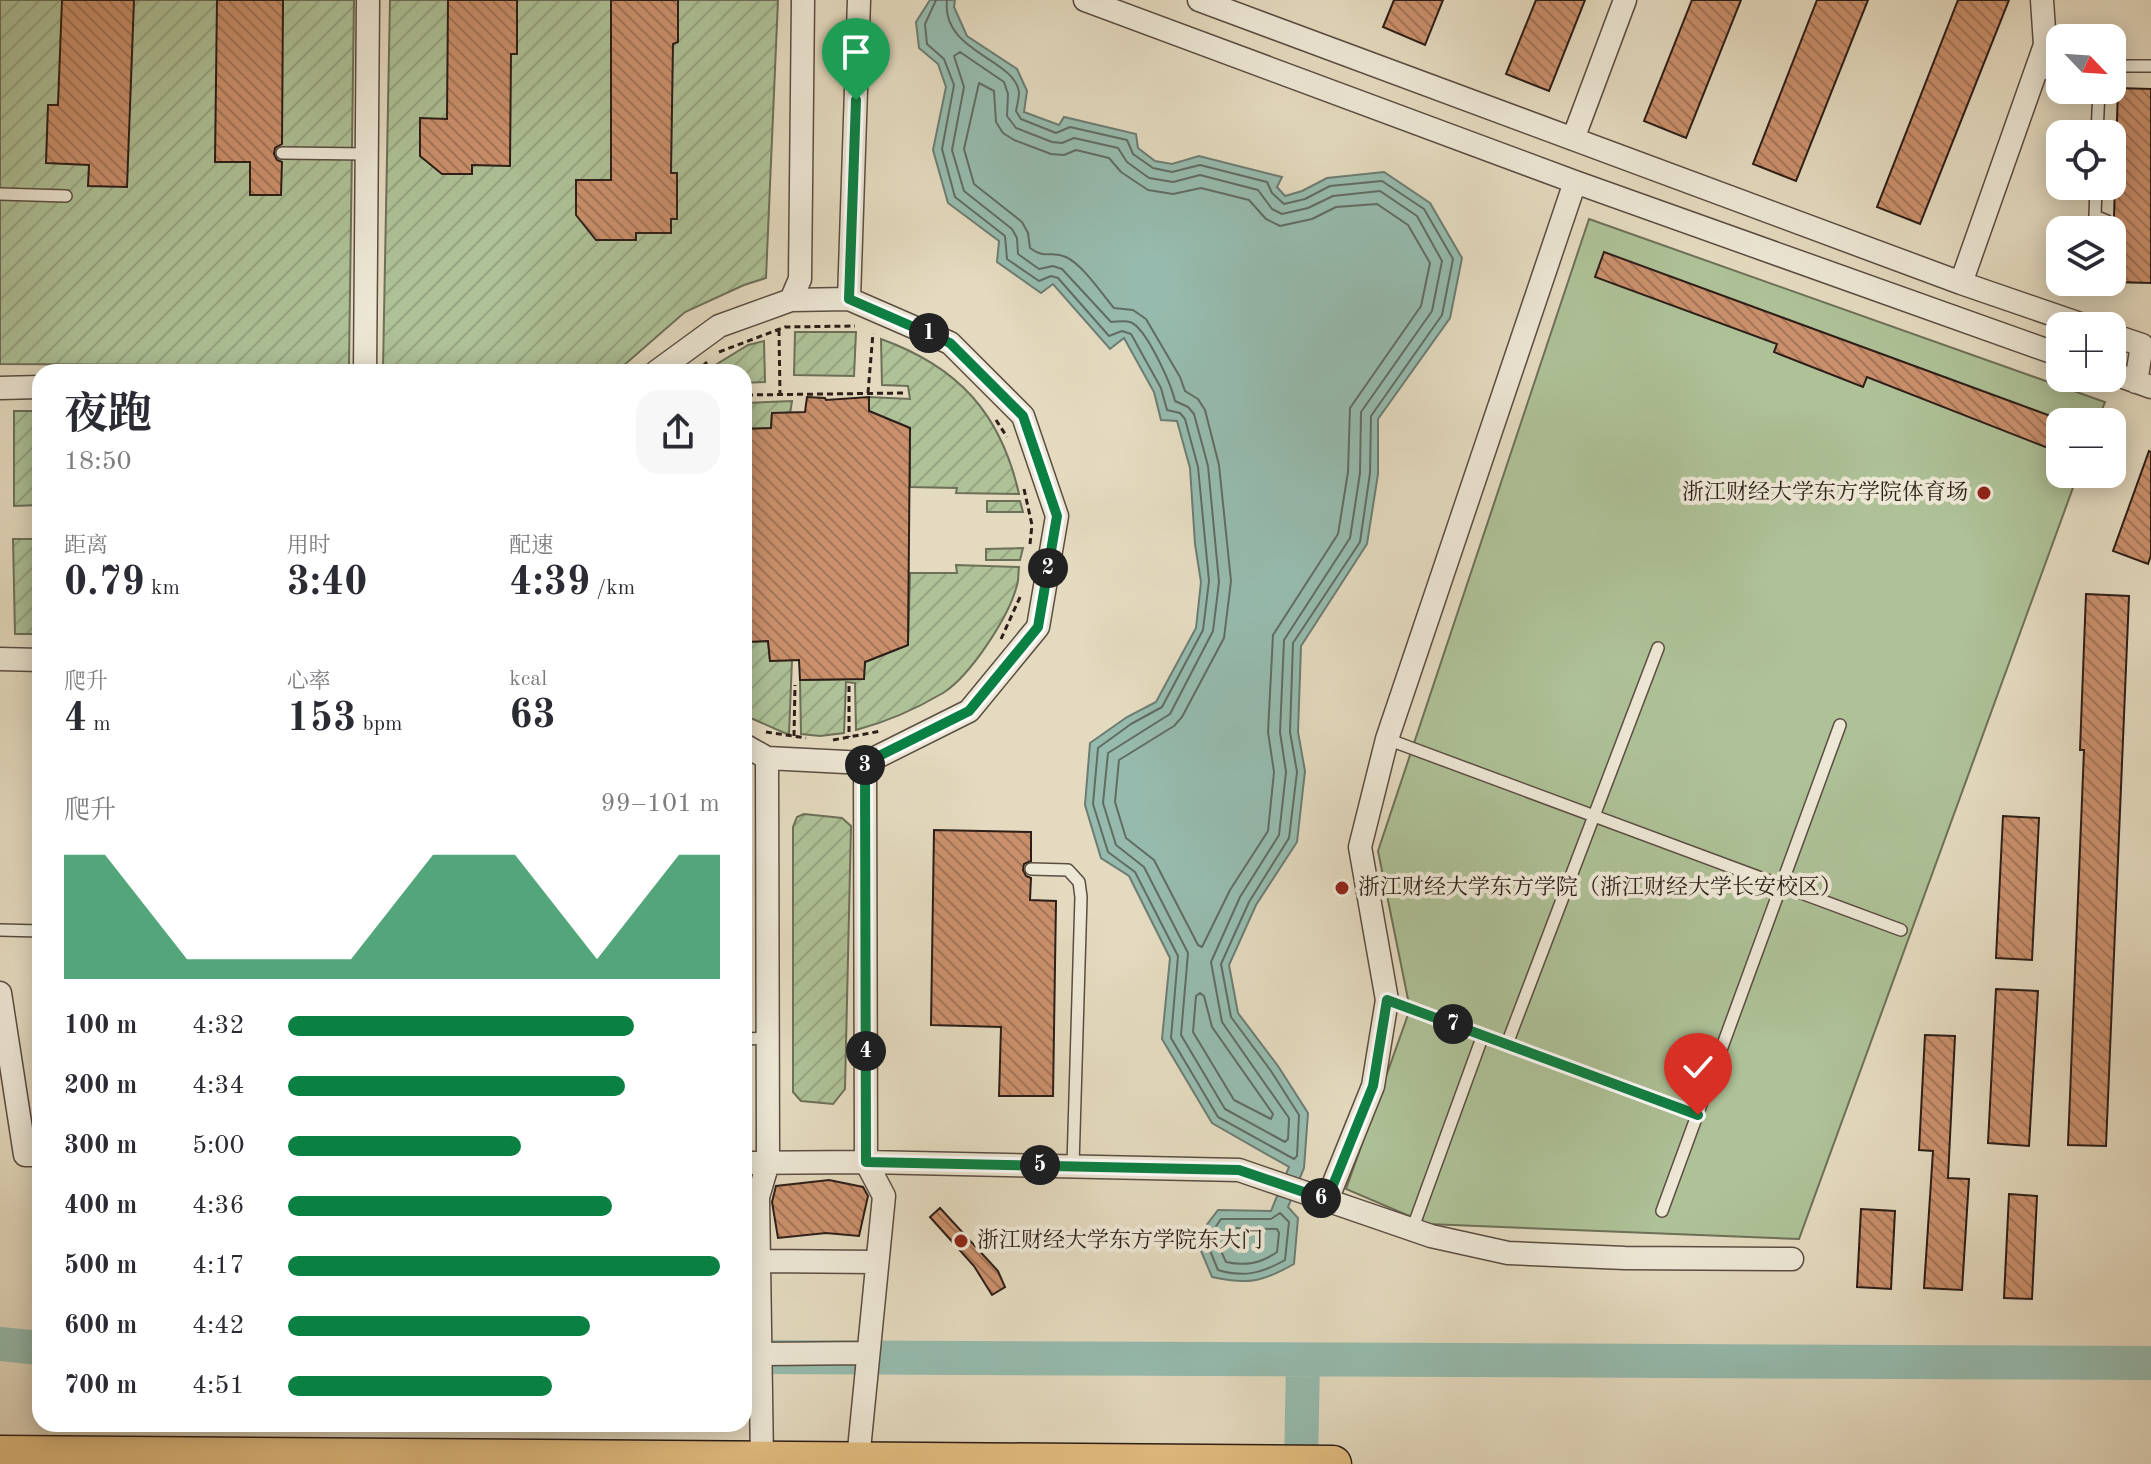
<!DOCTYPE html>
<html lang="zh">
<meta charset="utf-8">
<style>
:root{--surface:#fff;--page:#f7f7f7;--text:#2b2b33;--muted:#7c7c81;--accent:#0b8043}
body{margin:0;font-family:"Old Standard TT","Noto Serif SC",serif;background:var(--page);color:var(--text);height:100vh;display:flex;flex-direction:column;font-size:30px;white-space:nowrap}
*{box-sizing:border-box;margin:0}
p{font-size:26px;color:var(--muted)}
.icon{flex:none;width:44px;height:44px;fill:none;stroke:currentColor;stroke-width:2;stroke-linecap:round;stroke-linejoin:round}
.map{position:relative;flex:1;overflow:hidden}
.drawer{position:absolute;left:32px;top:364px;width:720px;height:1068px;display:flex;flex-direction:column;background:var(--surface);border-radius:24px;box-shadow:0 4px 20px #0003}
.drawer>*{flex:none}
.needle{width:52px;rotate:115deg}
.tools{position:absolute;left:2046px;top:24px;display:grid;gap:16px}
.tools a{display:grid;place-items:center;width:80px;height:80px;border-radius:16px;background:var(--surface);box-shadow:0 4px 20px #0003;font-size:40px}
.pin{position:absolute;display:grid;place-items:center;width:68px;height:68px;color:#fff;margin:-82px -34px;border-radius:50% 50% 50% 0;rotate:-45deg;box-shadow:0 0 8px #0007}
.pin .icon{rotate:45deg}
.km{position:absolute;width:40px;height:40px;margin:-20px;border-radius:50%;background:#222;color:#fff;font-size:22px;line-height:40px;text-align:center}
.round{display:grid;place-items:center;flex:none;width:84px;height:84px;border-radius:24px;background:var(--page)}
.head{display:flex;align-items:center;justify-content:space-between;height:136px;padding:0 32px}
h1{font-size:44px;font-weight:700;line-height:60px}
.figures{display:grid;grid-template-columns:repeat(3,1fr);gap:12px;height:136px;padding:8px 32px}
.figures div{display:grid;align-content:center}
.figures b{font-size:40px;font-weight:700}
.figures small{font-size:22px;font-weight:400}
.figures p{font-size:22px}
.chart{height:224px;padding:16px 32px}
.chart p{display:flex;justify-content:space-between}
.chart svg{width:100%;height:144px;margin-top:8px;fill:var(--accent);opacity:.7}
ul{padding:0 32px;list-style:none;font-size:26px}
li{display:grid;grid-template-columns:128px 96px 1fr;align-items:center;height:60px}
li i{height:20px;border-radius:10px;background:var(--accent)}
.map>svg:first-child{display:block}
</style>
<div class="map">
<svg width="2151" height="1464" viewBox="0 0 2151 1464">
<defs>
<pattern id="garden-furrows" width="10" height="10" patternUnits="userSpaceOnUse" patternTransform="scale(2)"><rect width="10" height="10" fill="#aec197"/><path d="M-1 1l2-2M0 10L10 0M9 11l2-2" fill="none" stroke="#96a581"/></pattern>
<pattern id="building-back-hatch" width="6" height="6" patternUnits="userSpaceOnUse" patternTransform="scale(2)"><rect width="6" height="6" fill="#ca906c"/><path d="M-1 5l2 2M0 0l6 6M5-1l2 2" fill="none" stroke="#a47558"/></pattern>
</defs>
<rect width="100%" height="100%" fill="#e4dabf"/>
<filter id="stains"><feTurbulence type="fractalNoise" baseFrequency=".0025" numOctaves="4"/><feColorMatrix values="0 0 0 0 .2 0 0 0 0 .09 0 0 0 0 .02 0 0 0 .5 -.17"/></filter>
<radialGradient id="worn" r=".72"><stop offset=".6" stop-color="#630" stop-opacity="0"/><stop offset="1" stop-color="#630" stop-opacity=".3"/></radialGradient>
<!-- garden -->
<path fill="url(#garden-furrows)" stroke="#6d7058" stroke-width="2" d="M0 0H354L349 366 0 364Z
M390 0H778L766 278 744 285 685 312 623 366 383 368Z
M795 332H856L854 376 794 375Z
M881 339C959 367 1001 414 1019 494L956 493 957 488 910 487V428L869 411V397L910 399 908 386 882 385Z
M764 341 765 382 744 383V372H704L748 345Z
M792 401 790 414 772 413 771 428 744 429V403Z
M14 411H40V505L14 506Z
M987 501H1020L1023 512H987Z
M13 539H40V634H15Z
M1023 548 1020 560H986V549Z
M956 565 1019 567C1018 572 1019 580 1017 585 1009 617 970 676 943 693 916 709 886 722 856 730L855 683 846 682 844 733 820 736 801 734 800 680 863 679 865 662 908 645 910 573H957Z
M744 621 745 642 768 641 770 661 792 660 789 735 744 715Z
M804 814 842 818 851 826 845 1089 833 1104 801 1101 793 1092V827L797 817Z"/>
<!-- pitch -->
<path fill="#aec197" stroke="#6d7058" stroke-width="2" d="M1589 219 2105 402 2097 422H2060V474H2078L1799 1239 1428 1224 1346 1189 1410 1009 1378 851Z"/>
<!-- water -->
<path fill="#96bbae" stroke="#6c7c72" stroke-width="2" d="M930 0H955L954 7 967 36 1017 69 1027 91 1024 112 1059 125 1064 117 1136 134 1138 148 1155 161 1172 164 1199 156 1282 177 1277 187 1285 196 1302 191 1327 178 1384 172 1430 203 1462 258 1450 318 1378 419V474L1367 544 1301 646 1298 732 1305 771 1297 842 1256 905 1229 965 1238 1013 1278 1066 1308 1113 1304 1168 1288 1207 1298 1218 1294 1264C1262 1282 1248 1285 1212 1277L1196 1239 1218 1210 1271 1211 1289 1167 1212 1123 1162 1039 1170 958 1129 876 1101 858 1085 805 1090 743 1127 717 1156 702 1196 628 1201 582 1195 544 1190 468 1177 421 1161 420 1154 392 1124 338 1110 349 1053 284 1041 293 997 262 999 241 948 203 933 150 946 87 938 64 919 48 916 22Z"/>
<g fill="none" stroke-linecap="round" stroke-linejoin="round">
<!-- shore -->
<path stroke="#616c63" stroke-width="2" d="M936 0 925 24 927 44 944 59 954 85 942 149 955 197 1005 236 1007 259 1039 281 1051 276 1058 278 1109 336 1122 331 1131 334 1161 388 1167 410 1180 413 1185 419 1198 467 1209 581 1203 630 1162 707 1131 724 1098 748 1093 804 1108 852 1135 872 1178 956 1171 1038 1218 1117 1294 1159 1297 1156 1299 1115 1271 1071 1231 1017 1221 964 1249 902 1289 838 1297 772 1290 732 1293 643 1360 542 1370 473 1371 416 1442 315 1453 259 1424 209 1382 181 1330 186 1305 199 1284 204 1272 193 1267 182 1200 165 1172 172 1153 168 1133 154 1127 140 1070 127 1056 133 1021 119 1016 111C1017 106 1019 98 1019 92 1014 58 941 52 947 0
M960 52 1004 82 1008 94 1007 116 1016 128 1052 142 1062 143 1074 138 1118 148 1127 162 1149 178 1173 182 1200 175 1258 190 1272 209 1282 214 1308 208 1333 196 1380 191 1417 216 1442 261 1432 311 1361 412 1360 473 1350 538 1284 640 1280 732 1286 772 1279 835 1240 897 1211 962 1222 1022 1289 1118 1288 1139 1285 1142 1225 1109 1181 1035 1188 953 1144 867 1116 845 1103 803 1108 753 1170 714 1213 631 1219 582 1208 466 1194 414 1188 407 1175 401C1171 384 1146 327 1130 322 1124 320 1116 322 1111 322L1062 269 1053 266 1039 269 1018 254 1017 238 1012 229 964 191 952 150 964 87 954 56Z
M979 83 994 91 996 122 1003 133 1014 140 1051 154 1064 155 1076 150 1109 158 1121 172 1148 190 1173 194 1201 188 1249 200 1266 219 1280 226 1312 219 1336 207 1377 204 1408 225 1430 263 1421 306 1350 408 1348 472 1338 534 1273 635 1268 732 1274 772 1268 831 1230 890 1202 947 1198 945 1154 860 1126 838 1115 802 1119 760 1174 726 1182 717 1224 638 1231 581 1219 465 1205 410 1198 399 1185 391 1180 377 1146 319 1133 310 1114 308C1102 294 1083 265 1066 257 1051 250 1046 260 1030 248L1028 233 1022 222 974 184 964 149Z
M1200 993 1204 996 1212 1027 1273 1114 1271 1119 1234 1100 1193 1032 1196 996Z
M1280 1213 1289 1222 1285 1260C1262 1273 1244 1278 1218 1270L1206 1241 1221 1219H1271Z
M1228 1228 1277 1229 1279 1233 1277 1252C1260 1264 1245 1266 1226 1262L1217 1242Z"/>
<!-- river -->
<path stroke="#96bbae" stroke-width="34" d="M0 1344 40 1348
M744 1357 2151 1363
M1301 1464 1303 1361"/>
</g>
<!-- building -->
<path fill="url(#building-back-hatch)" stroke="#2c1e18" stroke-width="2" d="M62 0H134L127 187 88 186 89 165 46 163 48 105H58Z
M217 0H283L282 144 275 148 274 154 277 160 282 162 281 195H250V162H215Z
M448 0H517V54H511L510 166 472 165V174H442L420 156V118L447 119Z
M611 0H678V42L673 44 671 173H677V219H671V233H636V240H596L576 215V180H611Z
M1394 0H1443L1425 45 1383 27Z
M1536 0H1585L1549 91 1506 74Z
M1692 0H1741L1686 138 1644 121Z
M1817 0H1868L1796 181 1753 164Z
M1958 0H2009L1920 224 1877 207Z
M2118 88 2151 89V283L2112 282Z
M1604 252 2059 419 2048 448 1867 377 1863 387 1774 352 1777 344 1595 277Z
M807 397 825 398 826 400 869 397V411L910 428 908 645 865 662 864 679 800 680 799 660 770 661 768 641 745 642 744 429 771 428 772 413 805 412Z
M2149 451 2151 452V555L2148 564 2113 551Z
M2086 594 2129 596 2106 1146 2068 1145 2084 750H2080Z
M2003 816 2039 818 2032 960 1996 958Z
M934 830 1031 832V861L1024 864 1023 870 1026 876 1031 878 1030 900 1056 901 1053 1096H999L1001 1027 931 1025Z
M1996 989 2038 991 2029 1146 1988 1143Z
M1925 1035 1955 1036 1948 1178 1969 1179 1962 1290 1924 1288 1933 1151 1919 1150Z
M829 1180 863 1187 868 1196 859 1236 826 1233 778 1238 772 1202 776 1186Z
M2009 1194 2037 1196 2032 1299 2004 1298Z
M940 1208 998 1271 1005 1287 992 1295 974 1266 930 1217Z
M1861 1209 1895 1211 1891 1289 1857 1287Z"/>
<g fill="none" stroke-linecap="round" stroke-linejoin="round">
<defs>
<path id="lane" d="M2112 66H2151
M2035 73 2060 74
M2097 134 2099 90
M282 153 367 154
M2096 186 2095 216 2107 221
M0 194 66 196
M1387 739 1901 930
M1031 869 1068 870 1079 882 1081 897 1073 1165
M0 930 40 931
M1387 1000 1698 1115
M744 1039 768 1038
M1507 1044 1658 648
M1662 1211 1840 725
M1416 1219 1483 1035"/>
<path id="street" d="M1085 0 1575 182 2060 355
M1199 0 1961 283 2045 45 2042 0
M1573 139 1625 0
M1961 283 2086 326
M849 299 859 0
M791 300 800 279 803 0
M2112 335 2142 345 2136 382
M365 372 368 0
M656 372 719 326 791 300 849 299 950 343 1023 416 1057 516 1038 627 969 711 865 763 767 758 744 745
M2112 373 2151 387
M0 388 40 387
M0 659 40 660
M0 993 25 1155H40
M744 1163 866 1162 1239 1170 1431 1236 1508 1253 1625 1258 1792 1259
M1327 1200 1373 1086 1387 1000 1360 847 1387 739 1575 182
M759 1261 877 1262
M761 1354 868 1353
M858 1460 884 1196 866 1162 865 763
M762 1461 758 1197 768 1163 767 758"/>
<path id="primary" d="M0 1454 1333 1464"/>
</defs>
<!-- lane casing -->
<use href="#lane" stroke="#5a4d42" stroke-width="14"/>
<!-- street casing -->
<use href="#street" stroke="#5a4d42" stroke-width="25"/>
<!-- primary casing -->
<use href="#primary" stroke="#2c1e18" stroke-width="39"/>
<!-- path -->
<path stroke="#2c1e18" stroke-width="3" stroke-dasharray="6 4" stroke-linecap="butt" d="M779 330 780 395
M719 352 785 327 855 326
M696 372 707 362
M868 393 873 333
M747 395 904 393
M996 420 1007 437
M1024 489 1032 525 1030 544
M1001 639 1021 595
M849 686V737
M766 732 806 738
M794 736 795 685
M833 740 881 731"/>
<!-- lane -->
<use href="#lane" stroke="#ede7d5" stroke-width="11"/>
<!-- street -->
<use href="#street" stroke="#ede7d5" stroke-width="22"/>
<!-- primary -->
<use href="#primary" stroke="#e2bd80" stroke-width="36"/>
</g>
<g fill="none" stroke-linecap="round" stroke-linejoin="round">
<defs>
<path id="route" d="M856 100 849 299 950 343 1023 416 1057 516 1038 627 969 711 865 763 866 1162 1239 1170 1327 1200 1373 1086 1387 1000 1698 1115"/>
</defs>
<!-- route casing -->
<use href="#route" stroke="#fff" stroke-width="16"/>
<!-- route -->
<use href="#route" stroke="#0b8043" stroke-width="10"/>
</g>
<!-- markers -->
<g fill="#8f2418" stroke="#ede7d5" stroke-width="3">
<circle cx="1984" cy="493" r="8"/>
<circle cx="1342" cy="888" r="8"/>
<circle cx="961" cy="1241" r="8"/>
</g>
<g text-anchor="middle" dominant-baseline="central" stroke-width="8" stroke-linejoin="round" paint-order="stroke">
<!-- poi labels -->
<g font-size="22" fill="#2c1e18" stroke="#ede7d5" text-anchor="start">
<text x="1968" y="493" text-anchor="end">浙江财经大学东方学院体育场</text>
<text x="1358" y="888">浙江财经大学东方学院（浙江财经大学长安校区）</text>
<text x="977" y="1241">浙江财经大学东方学院东大门</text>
</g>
</g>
<rect width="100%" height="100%" filter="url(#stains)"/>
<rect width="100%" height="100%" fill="url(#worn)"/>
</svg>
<div class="tools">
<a><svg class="needle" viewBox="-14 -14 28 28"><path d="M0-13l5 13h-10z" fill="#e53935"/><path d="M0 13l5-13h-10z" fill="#7c7c81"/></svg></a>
<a><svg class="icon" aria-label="locate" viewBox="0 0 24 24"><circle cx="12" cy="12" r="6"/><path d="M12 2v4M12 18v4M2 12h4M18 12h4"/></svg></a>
<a><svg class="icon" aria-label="layers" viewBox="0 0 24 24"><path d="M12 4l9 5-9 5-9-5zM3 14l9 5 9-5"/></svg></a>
<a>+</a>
<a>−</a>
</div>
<div class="pin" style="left:856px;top:100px;background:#1e9e55"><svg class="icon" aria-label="arrive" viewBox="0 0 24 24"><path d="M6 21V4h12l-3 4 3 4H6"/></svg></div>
<div class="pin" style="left:1698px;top:1115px;background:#d93025"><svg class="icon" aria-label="check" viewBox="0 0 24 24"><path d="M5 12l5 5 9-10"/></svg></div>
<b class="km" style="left:929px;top:333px">1</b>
<b class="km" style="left:1048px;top:568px">2</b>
<b class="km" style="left:865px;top:765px">3</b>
<b class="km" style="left:866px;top:1051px">4</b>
<b class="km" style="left:1040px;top:1165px">5</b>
<b class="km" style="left:1321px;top:1198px">6</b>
<b class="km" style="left:1453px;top:1024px">7</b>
<section class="drawer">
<div class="head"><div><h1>夜跑</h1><p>18:50</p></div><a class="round"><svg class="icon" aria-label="share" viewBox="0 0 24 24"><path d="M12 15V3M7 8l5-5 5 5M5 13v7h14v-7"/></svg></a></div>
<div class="figures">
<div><p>距离</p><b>0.79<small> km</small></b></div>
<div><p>用时</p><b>3:40</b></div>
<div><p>配速</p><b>4:39<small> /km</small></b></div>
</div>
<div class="figures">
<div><p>爬升</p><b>4<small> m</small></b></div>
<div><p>心率</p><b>153<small> bpm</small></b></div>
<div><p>kcal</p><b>63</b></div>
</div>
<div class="chart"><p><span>爬升</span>99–101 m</p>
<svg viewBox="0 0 160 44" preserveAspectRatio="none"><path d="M0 44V6L10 6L20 22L30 38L40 38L50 38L60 38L70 38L80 22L90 6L100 6L110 6L120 22L130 38L140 22L150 6L160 6V44z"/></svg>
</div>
<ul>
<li><b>100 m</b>4:32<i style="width:80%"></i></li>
<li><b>200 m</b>4:34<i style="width:78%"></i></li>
<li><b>300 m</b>5:00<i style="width:54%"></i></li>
<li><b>400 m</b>4:36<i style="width:75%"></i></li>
<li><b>500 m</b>4:17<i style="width:100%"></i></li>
<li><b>600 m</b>4:42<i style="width:70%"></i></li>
<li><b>700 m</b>4:51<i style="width:61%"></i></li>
</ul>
</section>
</div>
